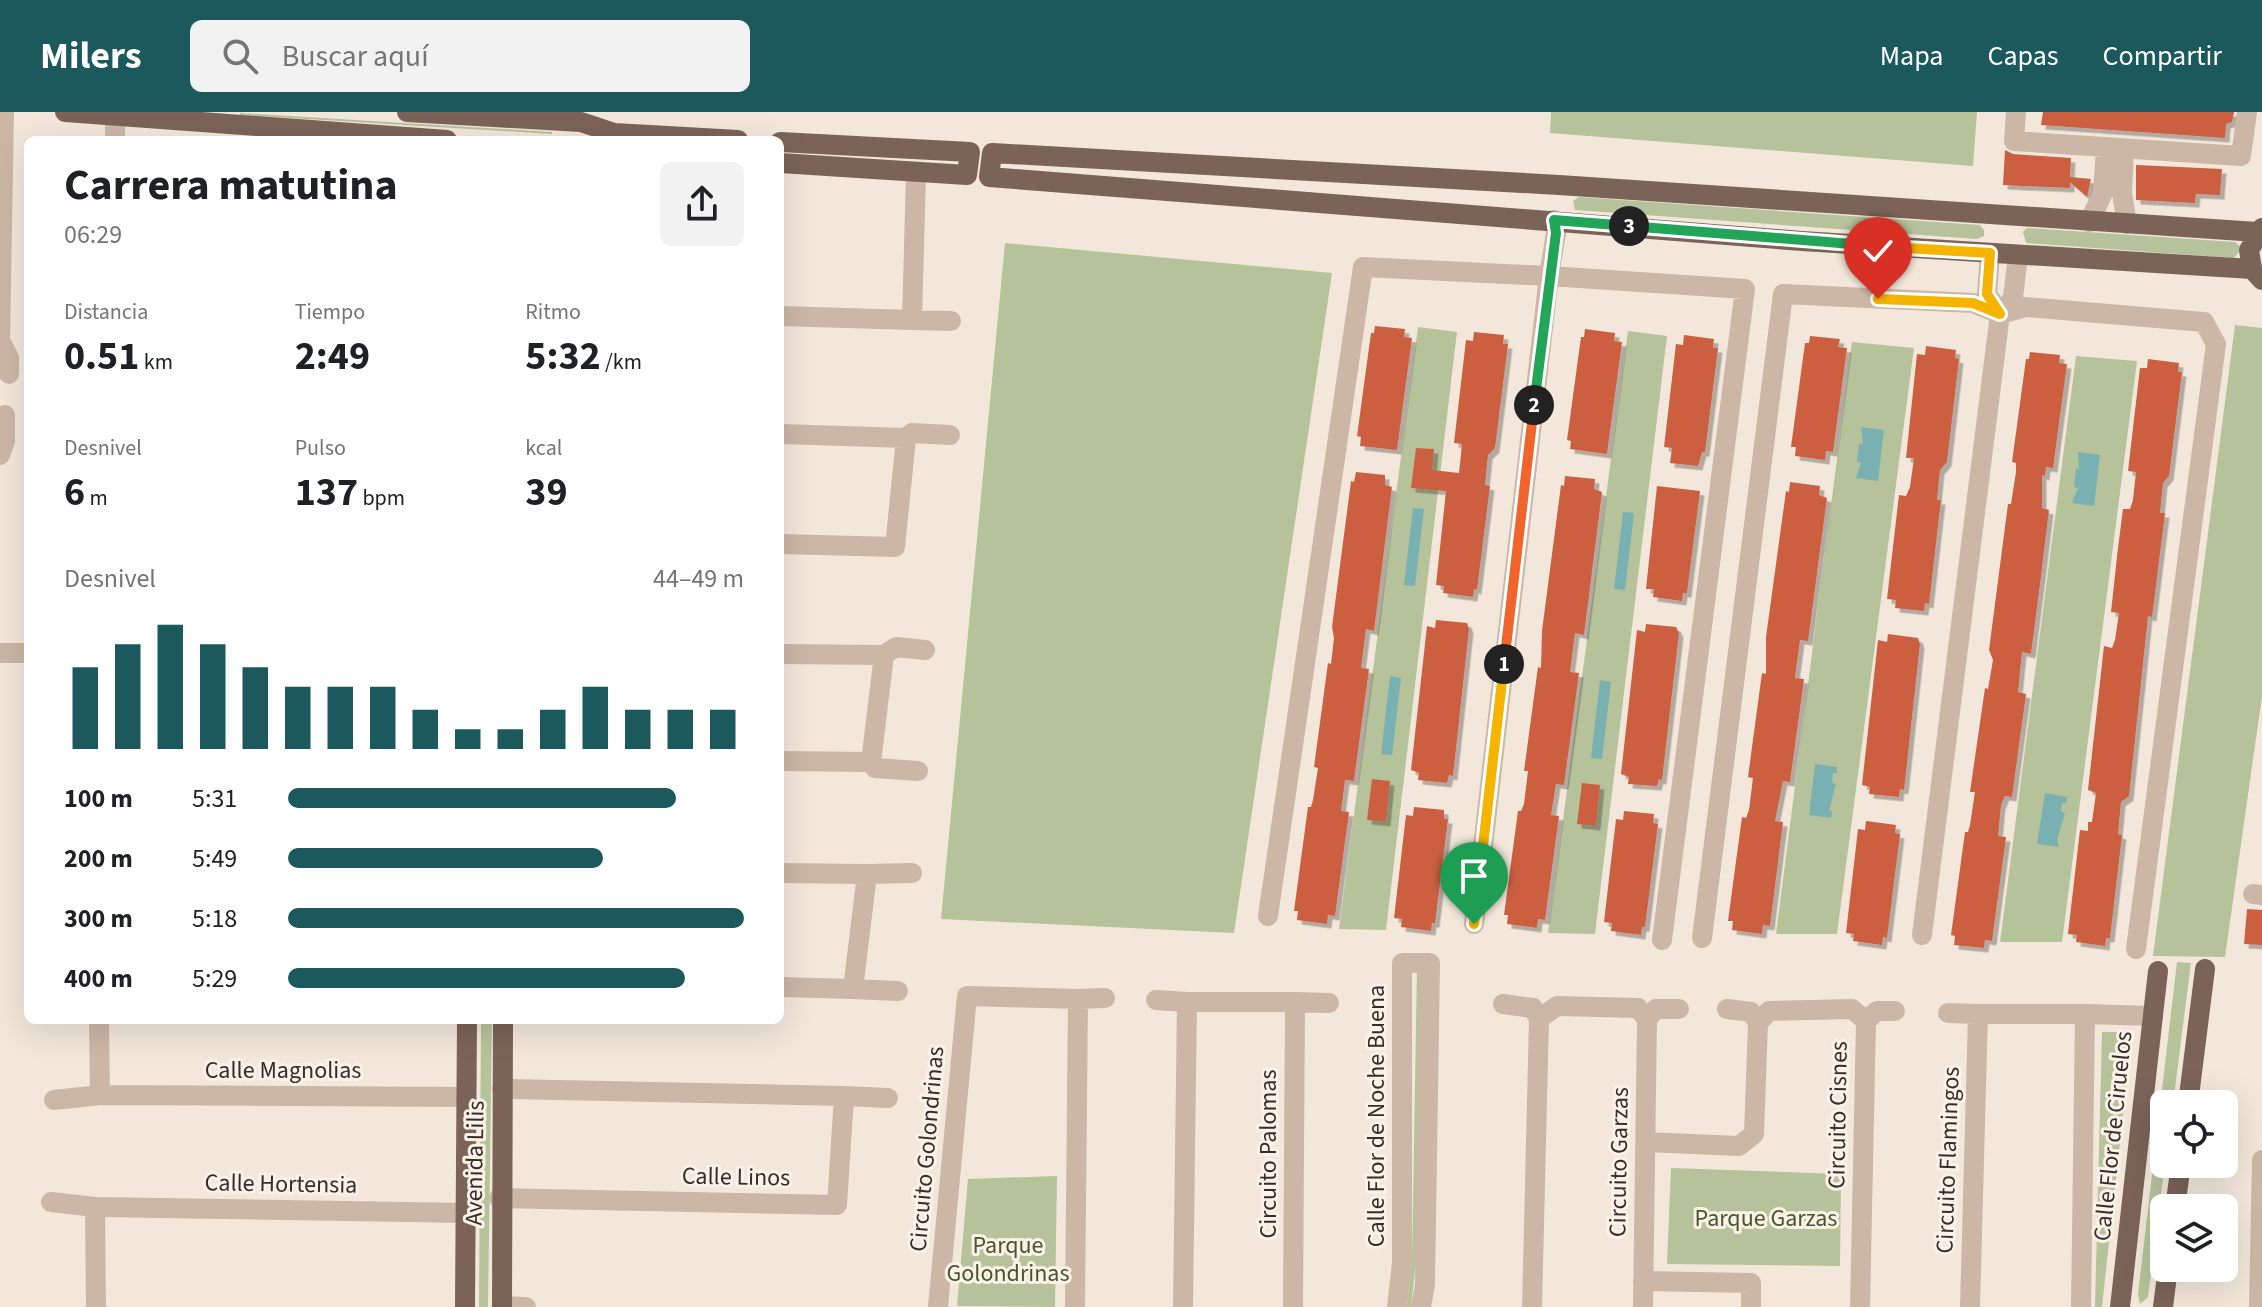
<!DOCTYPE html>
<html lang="es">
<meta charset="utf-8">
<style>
:root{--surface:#fff;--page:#f2f2f2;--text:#202124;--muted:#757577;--accent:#1b595c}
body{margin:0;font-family:"Source Sans 3",sans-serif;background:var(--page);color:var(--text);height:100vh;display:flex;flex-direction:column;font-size:30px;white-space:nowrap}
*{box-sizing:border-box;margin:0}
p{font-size:26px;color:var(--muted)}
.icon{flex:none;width:44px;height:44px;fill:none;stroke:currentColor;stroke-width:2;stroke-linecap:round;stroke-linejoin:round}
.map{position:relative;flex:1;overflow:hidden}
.sheet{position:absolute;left:24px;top:24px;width:760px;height:888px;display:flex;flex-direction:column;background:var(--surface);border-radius:12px;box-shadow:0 8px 32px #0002}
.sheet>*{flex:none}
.controls{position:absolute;left:2150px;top:978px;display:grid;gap:16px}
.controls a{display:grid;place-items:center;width:88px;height:88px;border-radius:12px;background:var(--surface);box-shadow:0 8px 32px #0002;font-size:40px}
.pin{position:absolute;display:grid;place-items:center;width:68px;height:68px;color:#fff;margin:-82px -34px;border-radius:50% 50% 50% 0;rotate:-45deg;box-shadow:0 0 8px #0007}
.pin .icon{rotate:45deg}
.km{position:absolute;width:40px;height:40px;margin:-20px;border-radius:50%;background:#222;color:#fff;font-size:22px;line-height:40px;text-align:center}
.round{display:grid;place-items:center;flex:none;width:84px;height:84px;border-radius:12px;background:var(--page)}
.headline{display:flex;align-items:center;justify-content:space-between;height:136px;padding:0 40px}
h1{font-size:44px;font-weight:700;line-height:60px}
.metrics{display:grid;grid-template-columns:repeat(3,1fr);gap:12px;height:136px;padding:8px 40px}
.metrics div{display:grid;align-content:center}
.metrics b{font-size:40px;font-weight:700}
.metrics small{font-size:22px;font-weight:400}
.metrics p{font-size:22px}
.chart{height:224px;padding:16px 40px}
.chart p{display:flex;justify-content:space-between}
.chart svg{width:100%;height:144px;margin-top:8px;stroke:var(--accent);stroke-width:6}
ul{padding:0 40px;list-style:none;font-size:26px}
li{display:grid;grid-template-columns:128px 96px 1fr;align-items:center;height:60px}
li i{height:20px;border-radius:10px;background:var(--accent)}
header{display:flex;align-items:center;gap:48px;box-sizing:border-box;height:112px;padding:0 40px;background:var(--accent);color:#fff}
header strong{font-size:38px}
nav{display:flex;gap:44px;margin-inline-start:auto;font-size:28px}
.search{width:560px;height:72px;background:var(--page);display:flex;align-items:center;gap:20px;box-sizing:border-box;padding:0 28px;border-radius:12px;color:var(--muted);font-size:30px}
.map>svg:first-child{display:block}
</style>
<header>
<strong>Milers</strong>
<div class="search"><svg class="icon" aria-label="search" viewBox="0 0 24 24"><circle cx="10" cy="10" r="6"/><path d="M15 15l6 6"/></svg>Buscar aquí</div>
<nav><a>Mapa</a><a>Capas</a><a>Compartir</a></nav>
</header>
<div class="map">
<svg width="2262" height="1195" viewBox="0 0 2262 1195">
<defs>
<filter id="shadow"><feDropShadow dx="4.5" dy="4.5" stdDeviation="0" flood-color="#0004"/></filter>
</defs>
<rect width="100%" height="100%" fill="#f3e7db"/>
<!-- green -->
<path fill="#b6c39a" d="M1551 0H1977L1973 54 1550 21Z
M240 1 552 20V22L240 3Z
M1579 85 1980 113 1984 118V124L1977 127 1575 98 1573 89Z
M2027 116 2235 130 2240 134 2239 140 2234 146 2026 131 2023 120Z
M1005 131 1332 161 1234 821 941 807Z
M2235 213 2262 216V584L2225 845 2153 844Z
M1418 215 1457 220 1386 818 1339 817Z
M1628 219 1667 224 1595 822 1548 821Z
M1852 230 1914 236 1837 822H1776Z
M2076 244 2137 249 2062 830H2000Z
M2177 850 2191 851 2173 992H2164L2165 1052 2148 1185 2140 1192 2138 1182Z
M1417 854H1421L1416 1150 1411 1195H1407L1412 1149Z
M481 908H492L488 1195H479Z
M2102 920H2132L2102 1195H2095Z
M1671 1056 1841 1062 1840 1154 1667 1152Z
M1057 1064 1055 1195 957 1194 968 1067Z"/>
<!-- water -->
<path fill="#79b1b2" d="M1861 315 1884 318 1878 369 1856 366 1861 351 1857 350 1859 332H1863Z
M2078 340 2100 343 2094 394 2072 391 2078 376 2074 375 2076 357H2079Z
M1413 396 1424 397 1415 474 1404 473Z
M1623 400 1634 401 1625 478 1614 477Z
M1390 564 1401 566 1392 643 1381 642Z
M1600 568 1611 570 1602 647 1591 646Z
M1815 652 1837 655V661H1833L1832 671 1836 672 1829 699H1832L1831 706 1809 703Z
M2045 681 2067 685 2066 691H2062L2061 700 2065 701 2057 728 2059 735 2037 732Z"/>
<!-- building -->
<path fill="#cc5f40" filter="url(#shadow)" d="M2043 0H2234L2232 10 2226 12 2225 26 2041 13Z
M2005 38 2013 42 2071 46 2070 65 2091 67 2087 85 2070 70V76L2003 73Z
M2136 53 2222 57 2220 83 2196 82 2195 91 2136 88Z
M1375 214 1405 217 1404 225 1412 226 1397 338 1360 334 1361 325 1357 324 1371 221H1374Z
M1585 217 1615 221 1614 229 1622 230 1607 342 1570 337 1571 329 1567 328 1581 225H1584Z
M1474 220 1504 223 1503 232H1508L1495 336 1488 343 1485 373 1490 374 1477 478 1474 477 1473 485 1443 481 1444 474 1436 473 1446 379 1411 376 1416 336 1434 337 1432 358 1459 361 1462 332 1454 331 1466 228 1473 229Z
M1684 223 1714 227 1713 236H1718L1705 340H1702L1698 354 1670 351 1672 336 1664 335 1676 232 1683 233Z
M1810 224 1840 227 1838 235 1847 236 1833 340 1826 339 1825 348 1795 344 1796 335H1791L1805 231H1809Z
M1926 234 1956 238 1955 246 1959 247 1947 350 1940 358 1937 388H1941L1929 492 1925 491 1924 499 1895 496 1896 488 1887 487 1899 383 1906 384 1910 375 1914 346H1906L1917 242 1925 243Z
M2030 240 2060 243 2059 251 2067 252 2053 356 2046 355 2045 364 2042 363V396L2049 398 2040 472 2031 542 2022 540 2018 580 2026 582 2016 655 2012 685 2005 684 2001 693 1998 724 2006 725 1992 829 1985 828 1984 836 1954 833 1955 824 1951 823 1965 720H1968L1970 713 1975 680H1970L1985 576 1988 577 1993 548 1989 538 2008 392H2011L2016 360V351L2012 350 2026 247H2029Z
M2148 247 2179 251 2178 260H2182L2169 364 2163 371 2160 401H2165L2152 505 2148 504 2129 684 2121 690 2118 722 2122 723 2110 826H2106L2105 834 2076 830 2077 823 2068 822 2080 718 2088 719V710H2092L2096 681 2088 678 2104 534 2112 536 2115 528 2119 501 2111 500 2118 436 2123 397H2130L2133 388 2136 360 2128 359 2140 256H2147Z
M1356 360 1385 363V373L1392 375 1374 519 1366 517 1361 556 1369 557 1354 669 1345 668 1341 699 1349 700 1335 804 1328 803 1327 812 1297 808 1298 799H1294L1308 695H1311L1313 688 1318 656 1314 655 1328 551 1331 552 1334 526 1332 515 1351 369 1354 370Z
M1565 364 1595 367 1594 377 1602 380 1584 523 1575 521 1571 552 1570 560 1579 561 1564 673 1556 672 1551 703 1559 704 1545 808 1538 807 1537 816 1507 812 1508 803H1504L1518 699H1521L1524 692 1528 659H1524L1538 555 1541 556 1542 519 1561 373 1564 374Z
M1790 370 1820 374 1819 383 1827 386 1808 529 1800 528 1796 558 1795 566 1804 567 1790 670 1783 669 1775 709 1783 710 1770 814 1763 813 1762 822 1732 818 1733 809H1728L1742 705 1746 706 1749 698 1753 666 1748 665 1762 561 1766 562V525L1786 379 1789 380Z
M1657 374 1700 379 1687 481H1683L1682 489 1653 485 1654 477H1646Z
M1436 508 1467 511 1469 517 1453 664 1449 663 1447 671 1418 668 1419 661 1411 658 1427 514 1435 516Z
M1646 512 1676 515 1679 521 1662 668 1659 667 1657 674 1628 672 1629 665 1621 662 1637 518 1645 520Z
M1888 522 1918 526 1920 532 1904 678 1900 677 1899 685 1869 682 1870 675 1862 673 1878 528 1887 530Z
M1372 667 1390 669 1386 710 1367 708Z
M1582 671 1600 673 1596 714 1577 712Z
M1414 695 1444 698V707H1448L1435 811H1432L1431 819 1401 815 1402 807 1394 806 1406 703 1413 704Z
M1624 699 1654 702 1653 711 1658 712 1645 815H1642L1641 823 1611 819 1612 811 1604 810 1616 707 1623 708Z
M1866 709 1896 713 1895 721 1900 722 1887 826 1883 825 1882 833 1853 829 1854 822 1846 821 1858 717 1865 718Z
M2247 797 2262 798V833L2244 832Z"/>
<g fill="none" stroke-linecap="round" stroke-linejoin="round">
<!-- minor -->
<path stroke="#ccb7a6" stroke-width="20" d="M2016 0 2014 29 2241 44 2247 0
M115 28V3
M2124 38 2122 81 2127 112
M1554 108 1556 121 1549 164 1745 177 1662 828
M2089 110 2103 81 2106 36
M1990 141 1987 182 2000 202
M780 204 912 208 916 62
M912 208 951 209
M0 232 4 0
M2 232 9 246V262
M780 322 906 326 895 435 780 432
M906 326 912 321 950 323
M0 343 5 329V303
M0 541H28
M780 542 884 543 871 650 780 649
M884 543 896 535 925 538
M871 650 875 656 918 659
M780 761 867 762 853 877 780 875
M867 762 912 761
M2253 782 2262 783
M1268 804 1363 155 1549 164 1474 812
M1922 823 2000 202 2013 186 2018 143
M1702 826 1783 182 1973 191 2000 202 2026 195 2204 210 2216 232 2136 837
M853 877 898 879
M1078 887 1105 886
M1156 888 1187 890
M1295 890 1329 891
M1503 892 1533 896 1539 907
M1727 897 1751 900 1758 911
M1948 901 1978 902
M2085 902 2153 904
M1647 907 1656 897H1679
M99 908 100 983 466 985
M1866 909 1877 899H1895
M844 984 888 986
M54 988 100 983
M1646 1030 1739 1034 1754 1022 1758 911 1769 899 1852 897 1866 909 1860 1195
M499 1086 837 1093 844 984 502 977
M51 1090 95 1095
M1643 1169 1751 1171V1195
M502 1194 526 1195
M96 1195 95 1095 467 1101
M938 1195 967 884 1078 887 1075 1195
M1183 1195 1187 890H1295L1293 1195
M1397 1195 1402 1151V851H1430L1425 1173 1421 1195
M1532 1195 1539 907 1557 894 1638 896 1647 907 1643 1195
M1970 1195 1978 902H2085L2081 1195
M2259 1195 2262 1048"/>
<!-- major -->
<path stroke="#7b6358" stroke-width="20" d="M65 0 447 28
M407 0 581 10 614 21 738 28
M780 30 970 40 967 63 780 51
M2262 116 2249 138 2252 157 2262 168
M2252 157 1802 129 989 65 992 41 1559 73 2257 120
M2188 992 2205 857
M2175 1096 2181 1052
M465 1195 467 908
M502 1195 503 908
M2120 1195 2158 859
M2163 1195 2168 1156"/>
</g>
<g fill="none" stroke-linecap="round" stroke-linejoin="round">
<defs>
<path id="split-1" d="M1474 812 1504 552"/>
<path id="split-2" d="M1504 552 1534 293"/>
<path id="split-3" d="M1534 293 1556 121 1554 108 1629 114"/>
<path id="split-4" d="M1629 114 1889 135"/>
<path id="split-5" d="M1878 187 1973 191 2000 202 1987 182 1990 141 1889 135"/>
</defs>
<!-- split-1 casing -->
<use href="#split-1" stroke="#fff" stroke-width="16"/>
<!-- split-2 casing -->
<use href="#split-2" stroke="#fff" stroke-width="16"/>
<!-- split-3 casing -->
<use href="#split-3" stroke="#fff" stroke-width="16"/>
<!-- split-4 casing -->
<use href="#split-4" stroke="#fff" stroke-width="16"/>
<!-- split-5 casing -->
<use href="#split-5" stroke="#fff" stroke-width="16"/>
<!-- split-1 -->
<use href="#split-1" stroke="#f5b400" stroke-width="10"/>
<!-- split-2 -->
<use href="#split-2" stroke="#f0652b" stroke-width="10"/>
<!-- split-3 -->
<use href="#split-3" stroke="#22a559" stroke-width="10"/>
<!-- split-4 -->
<use href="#split-4" stroke="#22a559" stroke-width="10"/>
<!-- split-5 -->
<use href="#split-5" stroke="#f5b400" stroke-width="10"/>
</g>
<g text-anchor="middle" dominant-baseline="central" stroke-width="6" stroke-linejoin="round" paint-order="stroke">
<!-- street labels -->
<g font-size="24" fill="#382c28" stroke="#faf1e8">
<text x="283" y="958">Calle Magnolias</text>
<text transform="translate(1838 1003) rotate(-89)">Circuito Cisnes</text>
<text transform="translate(1376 1004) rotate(-90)">Calle Flor de Noche Buena</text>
<text transform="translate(2113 1024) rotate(-84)">Calle Flor de Ciruelos</text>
<text transform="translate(927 1037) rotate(-85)">Circuito Golondrinas</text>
<text transform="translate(1268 1042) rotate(-90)">Circuito Palomas</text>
<text transform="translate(1948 1048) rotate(-88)">Circuito Flamingos</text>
<text transform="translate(1619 1050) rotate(-89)">Circuito Garzas</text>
<text transform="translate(475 1051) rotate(-89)">Avenida Lilis</text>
<text transform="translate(736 1065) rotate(1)">Calle Linos</text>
<text transform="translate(281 1072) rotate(1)">Calle Hortensia</text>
</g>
<!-- park labels -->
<g font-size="24" fill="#48572a" stroke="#faf1e8">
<text x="1766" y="1106">Parque Garzas</text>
<text x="1008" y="1133">Parque<tspan x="1008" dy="28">Golondrinas</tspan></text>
</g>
</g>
</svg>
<div class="controls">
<a><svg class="icon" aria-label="locate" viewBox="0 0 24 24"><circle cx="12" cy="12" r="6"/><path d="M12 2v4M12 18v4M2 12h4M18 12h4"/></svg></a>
<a><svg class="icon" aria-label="layers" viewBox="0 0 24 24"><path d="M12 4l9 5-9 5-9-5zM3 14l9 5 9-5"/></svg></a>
</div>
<div class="pin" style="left:1474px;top:812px;background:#1e9e55"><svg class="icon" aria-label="arrive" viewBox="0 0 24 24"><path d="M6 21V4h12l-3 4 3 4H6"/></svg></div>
<div class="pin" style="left:1878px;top:187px;background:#d93025"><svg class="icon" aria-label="check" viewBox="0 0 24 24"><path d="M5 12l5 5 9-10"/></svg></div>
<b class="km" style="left:1504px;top:552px">1</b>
<b class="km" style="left:1534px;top:293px">2</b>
<b class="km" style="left:1629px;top:114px">3</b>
<section class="sheet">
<div class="headline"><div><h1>Carrera matutina</h1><p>06:29</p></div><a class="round"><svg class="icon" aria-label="share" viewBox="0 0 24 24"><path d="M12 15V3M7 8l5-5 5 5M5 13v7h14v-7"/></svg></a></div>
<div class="metrics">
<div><p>Distancia</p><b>0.51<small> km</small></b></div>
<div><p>Tiempo</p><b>2:49</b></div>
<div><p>Ritmo</p><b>5:32<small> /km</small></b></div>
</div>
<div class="metrics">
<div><p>Desnivel</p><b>6<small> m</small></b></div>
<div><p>Pulso</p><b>137<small> bpm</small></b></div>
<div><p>kcal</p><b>39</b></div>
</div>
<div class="chart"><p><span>Desnivel</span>44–49 m</p>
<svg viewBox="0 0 160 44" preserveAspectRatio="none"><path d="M5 44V19M15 44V12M25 44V6M35 44V12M45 44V19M55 44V25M65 44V25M75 44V25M85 44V32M95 44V38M105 44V38M115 44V32M125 44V25M135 44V32M145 44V32M155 44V32"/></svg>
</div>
<ul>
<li><b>100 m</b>5:31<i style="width:85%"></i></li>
<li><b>200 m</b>5:49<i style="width:69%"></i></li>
<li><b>300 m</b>5:18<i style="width:100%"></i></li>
<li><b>400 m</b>5:29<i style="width:87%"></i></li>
</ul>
</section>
</div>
